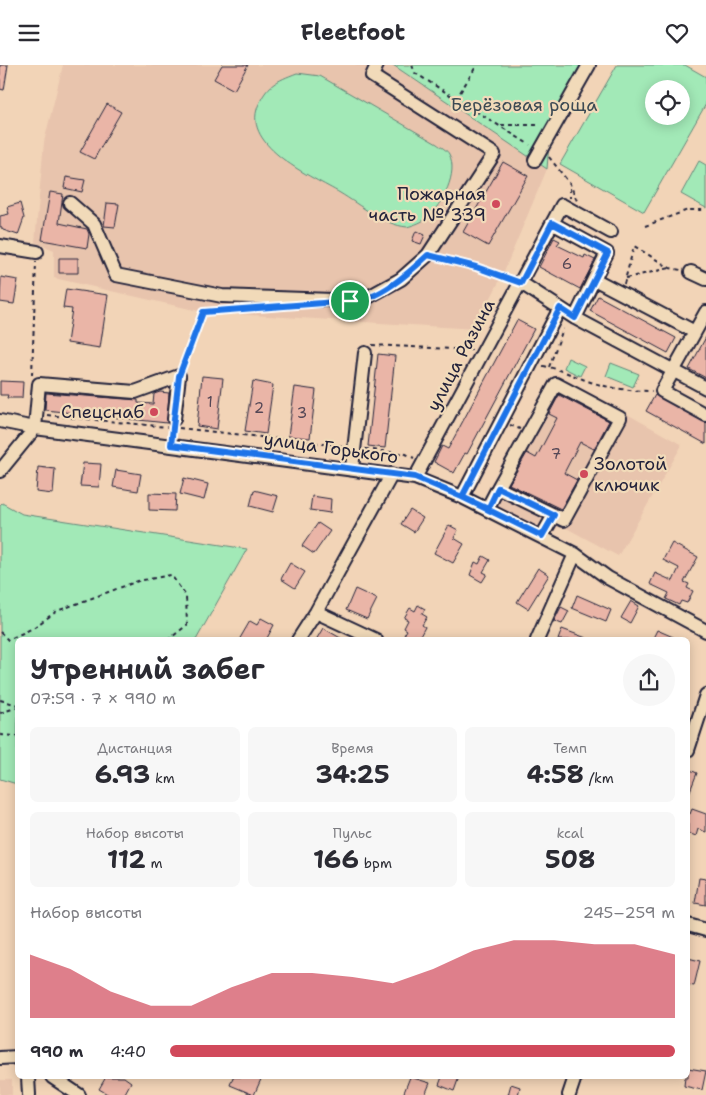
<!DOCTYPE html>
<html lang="ru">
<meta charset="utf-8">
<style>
:root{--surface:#fff;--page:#f7f7f7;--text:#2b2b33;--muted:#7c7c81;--accent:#d1495b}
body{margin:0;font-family:"Shantell Sans",sans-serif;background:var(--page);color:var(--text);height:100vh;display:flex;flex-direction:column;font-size:19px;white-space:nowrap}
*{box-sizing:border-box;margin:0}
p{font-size:16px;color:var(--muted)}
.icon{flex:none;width:28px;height:28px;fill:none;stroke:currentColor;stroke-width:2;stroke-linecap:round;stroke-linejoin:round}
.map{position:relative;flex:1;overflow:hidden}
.sheet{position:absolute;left:15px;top:572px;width:675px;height:442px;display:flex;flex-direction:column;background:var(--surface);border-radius:8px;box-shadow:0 2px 12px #0003}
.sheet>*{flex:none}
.controls{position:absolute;left:645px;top:15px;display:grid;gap:10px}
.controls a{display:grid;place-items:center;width:45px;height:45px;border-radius:50%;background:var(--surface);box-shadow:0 2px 12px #0003;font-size:25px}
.pin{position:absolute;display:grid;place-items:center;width:42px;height:42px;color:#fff;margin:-21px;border:2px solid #fff;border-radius:50%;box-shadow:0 1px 5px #0007}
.round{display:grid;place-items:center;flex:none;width:52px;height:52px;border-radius:26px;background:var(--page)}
.overview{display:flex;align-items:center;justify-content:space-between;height:85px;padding:0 15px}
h1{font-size:28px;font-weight:700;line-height:38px}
.figures{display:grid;grid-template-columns:repeat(3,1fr);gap:8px;height:85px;padding:5px 15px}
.figures div{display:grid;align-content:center;border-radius:8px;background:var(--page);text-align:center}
.figures b{font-size:25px;font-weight:700}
.figures small{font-size:14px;font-weight:400}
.figures p{font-size:14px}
.chart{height:140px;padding:10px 15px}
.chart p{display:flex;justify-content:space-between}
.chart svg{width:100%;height:90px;margin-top:5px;fill:var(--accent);opacity:.7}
ul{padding:0 15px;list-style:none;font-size:16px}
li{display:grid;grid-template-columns:80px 60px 1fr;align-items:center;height:38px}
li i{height:12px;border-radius:6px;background:var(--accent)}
header{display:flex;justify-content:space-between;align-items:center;height:65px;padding:0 15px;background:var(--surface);font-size:22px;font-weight:700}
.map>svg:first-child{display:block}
</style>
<header><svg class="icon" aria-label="menu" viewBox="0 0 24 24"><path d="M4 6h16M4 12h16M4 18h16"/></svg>Fleetfoot<svg class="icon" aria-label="heart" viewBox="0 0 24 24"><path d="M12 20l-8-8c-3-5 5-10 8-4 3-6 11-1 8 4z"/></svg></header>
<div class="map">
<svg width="706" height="1030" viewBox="0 0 706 1030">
<rect width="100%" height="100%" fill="#f2d4b7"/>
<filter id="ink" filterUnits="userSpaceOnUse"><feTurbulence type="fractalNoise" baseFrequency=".02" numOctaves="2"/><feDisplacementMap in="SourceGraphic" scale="10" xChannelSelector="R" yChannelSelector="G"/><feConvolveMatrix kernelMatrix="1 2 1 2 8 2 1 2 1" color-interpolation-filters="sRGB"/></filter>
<g filter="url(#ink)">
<!-- built -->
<path fill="#e8c4ad" d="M63 0H393L547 104 502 211 475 264 203 247 54 213V185L35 177 44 77Z
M556 309 682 380 618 491 559 459 552 471 488 438Z
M0 1015H12V1030H0Z"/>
<!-- green -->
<path fill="#a2e9b7" stroke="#628679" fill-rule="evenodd" d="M393 0H594L549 78 547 104Z
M617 0H685L706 12V39L644 147 560 99ZM654 24H681V51H654Z
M297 8 320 11 437 79C441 82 447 85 449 89 459 108 442 139 428 152 423 157 414 160 407 162 384 160 360 140 340 128 313 112 242 82 258 41 267 20 276 16 297 8Z
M699 96 706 100V143L681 129Z
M568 293 585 301 580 311 564 303Z
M611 298 639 309 633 322 606 311Z
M2 438 22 449 247 484 196 575H18L17 719 0 714V440Z"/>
<!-- building -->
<path fill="#eab5a7" stroke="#22223b" d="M0 0H8L4 25 0 24Z
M222 0H248L234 25 214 14Z
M107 39 121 47 94 94 80 87Z
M503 97 528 111 488 181 463 167Z
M66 112 85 115 82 127 64 123Z
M50 127 63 129 59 158 87 164 89 169 87 183 42 175Z
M20 138 24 153 18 170 3 165 0 161V151L9 149 7 142Z
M107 138 119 139 115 162 104 161Z
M416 166 425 170 421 179 412 176Z
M554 173 560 176 557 180 584 193 585 190 595 195 580 224 539 202Z
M59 193H78V208H59Z
M1 212 18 215 14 239 0 237Z
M66 224 108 230 100 283 67 278 72 244 63 243Z
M598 231 676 273 668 288 590 246Z
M517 255 534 264 467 389 465 388 454 408 434 397 442 381 448 384Z
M706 272V313L689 304Z
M378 289 395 291 385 383 368 381Z
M202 311 223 313 217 364 197 361Z
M0 316 23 317 22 333H7L8 330H0Z
M253 316 273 320 266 369 245 366Z
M295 322 316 325 310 373 288 371Z
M160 327 169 328 167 358 45 345 46 328 138 335V338L153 339 154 329Z
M559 330 609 356 594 384 580 377 564 408 577 415 561 444 509 419 527 388 536 393 557 353 549 349Z
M655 330 706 358V379L646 346Z
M83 398 101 399 99 422 80 421Z
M38 402 55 404 53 429 36 427Z
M116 405 141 409 138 426 113 422Z
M184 413 208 419 204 435 180 429Z
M254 425 278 431 273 447 250 441Z
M149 428 176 429 175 446 149 445Z
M312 431 331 434 330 448 310 445Z
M410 445 423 453 414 467 401 459Z
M318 458 330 466 314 489 302 481Z
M449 460 458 465 454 473 464 479 453 498 434 488Z
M672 478 698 492 684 517 689 519 687 523 693 526 687 538 681 536 679 540 666 534 669 528 650 519 655 508 673 516 679 503 663 495Z
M483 491 490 495 483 507 487 509 482 517 470 510 475 497 479 499Z
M290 498 305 507 295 523 281 514Z
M538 503 549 510 528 544 517 537Z
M355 524 377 534 367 554 346 545Z
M577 530 611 545 606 557 572 543Z
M631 536 639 541 630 558 621 553Z
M418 540 425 544 422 549 427 552 422 560 425 562 418 575H414L404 570 407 565 404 563 408 555 404 553 410 543 415 546Z
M561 542 569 546 562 559 554 556Z
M261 553 274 560 266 575H239L250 556 257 560Z
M323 563 344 575H316Z
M562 564 589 574 588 575H558Z
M657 565 680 575H652Z
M688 704 697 708 688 731Z
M692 744 706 749V767L698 764 696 771 688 768V748L690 749Z
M699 813 706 814V840L695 838Z
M688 893 700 896 694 921 688 920Z
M688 1003 706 1006 702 1025 684 1021 685 1012H688Z
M106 1012H124L131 1017 124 1030H109L99 1024Z
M233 1012H262L254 1030 230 1020Z
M410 1012 430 1018 425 1030H403Z
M442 1012H459L454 1026 439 1020Z
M511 1019 520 1022 518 1030H508Z"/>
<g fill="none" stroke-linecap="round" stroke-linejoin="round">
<defs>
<path id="minor" d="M535 95 589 0
M70 138 94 159 116 210 222 231 361 236 401 214 428 190 494 89 372 11 377 0
M552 158 607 188 594 214 695 267
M0 181 37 187
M691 207 706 214
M521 218 575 253 706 323
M706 247 662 326 706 350
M575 253 594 214
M556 319 620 353 564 455 498 423Z
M0 356 35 363 415 413 462 432 575 489 608 513 706 566
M35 363 39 319 135 327 179 311 174 354
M352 403 365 288
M0 406 35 363
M415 413 562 140 611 167
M462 432 560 243
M487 444 498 423
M542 471 554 450
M316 547 376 575
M298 575 316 547 392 409
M537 575 575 489
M688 685 706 630
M688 860 706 865
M0 993 18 992
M28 1012 29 1030
M52 1012 79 1030
M569 1030 575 1012"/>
</defs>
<!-- minor casing -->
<use href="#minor" stroke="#22223b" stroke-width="16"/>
<!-- path -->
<path stroke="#22223b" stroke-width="2" stroke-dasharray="4 4" stroke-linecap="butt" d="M412 0 415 8 530 80
M456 34 477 0
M501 60H541
M549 92 570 119 577 136
M570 123V133
M645 161 688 145H706
M440 193 476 202 509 214
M626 213 670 203
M624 219 634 181 670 203 681 205
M372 280 472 285
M183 301 203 247 248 244
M543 301C562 304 577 313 594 318 613 324 633 326 652 326
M549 302 563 264
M32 310 36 197
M47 350 167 362
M510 360 520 364
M179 363 343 381
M365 384 406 389 414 393
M0 567 8 575 33 563 57 546 138 516 171 510 186 531 187 560 168 575
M0 635 18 640
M0 648 18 642
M0 670 18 671"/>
<!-- minor -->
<use href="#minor" stroke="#f1dab9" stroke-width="12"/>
</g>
</g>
<g fill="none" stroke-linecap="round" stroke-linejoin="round" filter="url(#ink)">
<defs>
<path id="route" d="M350 236 203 247 179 311 171 380 415 412 462 432 542 471 554 450 498 423 488 444 462 432 560 243 575 253 608 188 552 158 521 218 476 202 428 190C409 208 377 237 350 236"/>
</defs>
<!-- route casing -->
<use href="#route" stroke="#fff" stroke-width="10"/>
<!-- route -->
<use href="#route" stroke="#1a73e8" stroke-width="6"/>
</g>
<!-- markers -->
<g fill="#d1495b" stroke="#f1dab9" stroke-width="2">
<circle cx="496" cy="139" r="5"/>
<circle cx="154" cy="347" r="5"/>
<circle cx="584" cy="409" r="5"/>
</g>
<g text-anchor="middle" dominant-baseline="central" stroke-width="4.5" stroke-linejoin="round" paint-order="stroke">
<!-- number labels -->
<g font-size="15" fill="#544756">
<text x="567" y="199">6</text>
<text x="210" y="337">1</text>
<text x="259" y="343">2</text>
<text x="302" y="348">3</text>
<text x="556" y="389">7</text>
</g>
<!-- park labels -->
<g font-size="18" fill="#3c4a54" stroke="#f1dab9">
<text x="524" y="40">Берёзовая роща</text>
</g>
<!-- poi labels -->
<g font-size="18" fill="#22223b" stroke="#f1dab9" text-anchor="end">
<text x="486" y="129">Пожарная<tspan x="486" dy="21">часть № 339</tspan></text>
<text x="144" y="347">Спецснаб</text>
<text x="594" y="399" text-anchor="start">Золотой<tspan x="594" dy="21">ключик</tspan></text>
</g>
<!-- street labels -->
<g font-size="18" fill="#22223b" stroke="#f1dab9">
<text transform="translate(461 290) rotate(-62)">улица Разина</text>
<text transform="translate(331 383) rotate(8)">улица Горького</text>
</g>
</g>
</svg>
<div class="controls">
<a><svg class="icon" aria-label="locate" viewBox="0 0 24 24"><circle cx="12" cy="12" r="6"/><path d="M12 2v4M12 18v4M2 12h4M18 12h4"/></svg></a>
</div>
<div class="pin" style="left:350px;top:236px;background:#1e9e55"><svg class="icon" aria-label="arrive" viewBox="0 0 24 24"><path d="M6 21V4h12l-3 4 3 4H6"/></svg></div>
<section class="sheet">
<div class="overview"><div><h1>Утренний забег</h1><p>07:59 · 7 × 990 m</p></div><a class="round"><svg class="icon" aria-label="share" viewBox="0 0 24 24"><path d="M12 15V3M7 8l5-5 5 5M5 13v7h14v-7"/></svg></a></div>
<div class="figures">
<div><p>Дистанция</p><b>6.93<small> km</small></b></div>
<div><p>Время</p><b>34:25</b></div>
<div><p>Темп</p><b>4:58<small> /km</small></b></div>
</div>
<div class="figures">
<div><p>Набор высоты</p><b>112<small> m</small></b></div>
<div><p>Пульс</p><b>166<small> bpm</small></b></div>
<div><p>kcal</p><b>508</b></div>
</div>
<div class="chart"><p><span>Набор высоты</span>245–259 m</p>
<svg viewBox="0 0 160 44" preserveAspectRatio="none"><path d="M0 44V13L10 20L20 31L30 38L40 38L50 29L60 22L70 22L80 24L90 27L100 20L110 11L120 6L130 6L140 8L150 8L160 13V44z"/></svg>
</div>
<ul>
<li><b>990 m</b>4:40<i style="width:100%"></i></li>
</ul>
</section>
</div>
